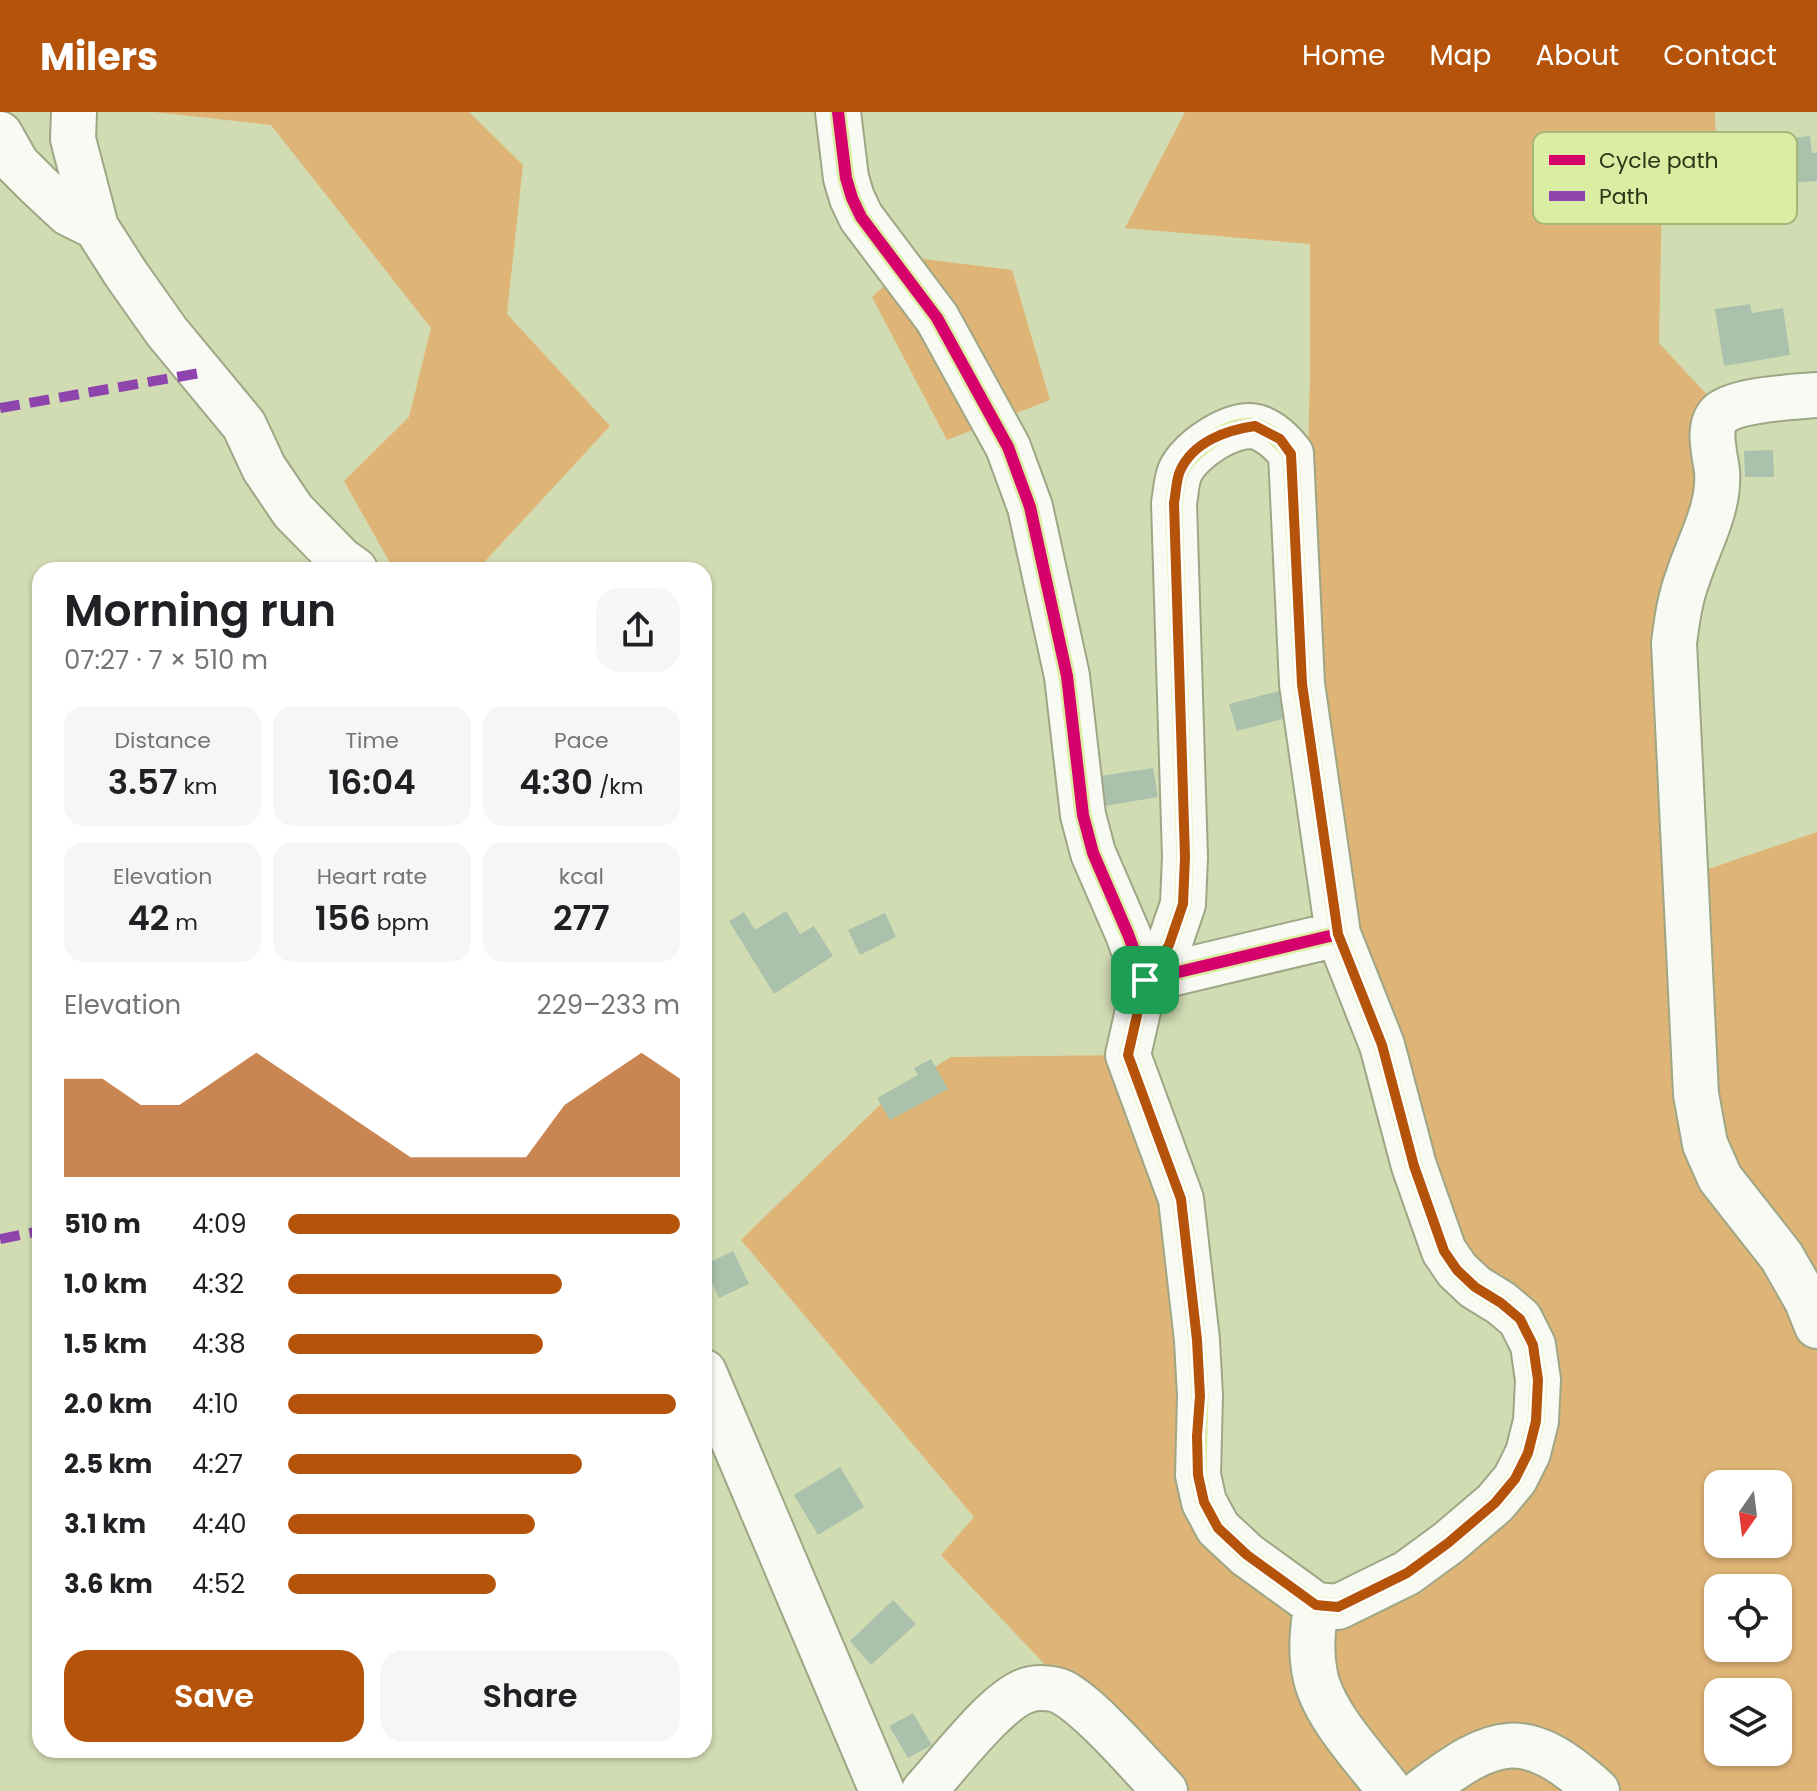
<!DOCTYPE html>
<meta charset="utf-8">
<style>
:root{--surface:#fff;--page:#f6f6f6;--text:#202124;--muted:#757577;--accent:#b45309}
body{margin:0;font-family:Poppins,sans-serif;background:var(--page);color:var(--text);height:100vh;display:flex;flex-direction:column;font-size:30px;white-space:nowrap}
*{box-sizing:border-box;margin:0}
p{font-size:26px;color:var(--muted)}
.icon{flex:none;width:44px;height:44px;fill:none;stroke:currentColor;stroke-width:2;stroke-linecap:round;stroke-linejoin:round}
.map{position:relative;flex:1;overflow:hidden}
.sheet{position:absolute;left:32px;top:450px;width:680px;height:1196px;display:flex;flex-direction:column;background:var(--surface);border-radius:24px;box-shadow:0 2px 6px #0004}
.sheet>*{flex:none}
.needle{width:52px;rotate:194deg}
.tools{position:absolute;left:1704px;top:1358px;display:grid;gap:16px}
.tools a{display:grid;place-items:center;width:88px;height:88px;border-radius:16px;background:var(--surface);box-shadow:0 2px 6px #0004;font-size:40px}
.pin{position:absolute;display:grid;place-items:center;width:68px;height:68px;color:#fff;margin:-34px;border-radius:16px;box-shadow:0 4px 12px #0006}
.round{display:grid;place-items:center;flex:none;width:84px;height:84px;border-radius:24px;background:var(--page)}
.overview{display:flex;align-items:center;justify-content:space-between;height:136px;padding:0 32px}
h1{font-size:44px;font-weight:600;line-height:60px}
.stats{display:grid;grid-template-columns:repeat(3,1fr);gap:12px;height:136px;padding:8px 32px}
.stats div{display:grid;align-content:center;border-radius:20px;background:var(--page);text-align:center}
.stats b{font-size:34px;font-weight:600}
.stats small{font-size:22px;font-weight:400}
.stats p{font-size:22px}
.chart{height:224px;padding:16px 32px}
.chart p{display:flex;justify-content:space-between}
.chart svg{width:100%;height:144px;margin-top:8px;fill:var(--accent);opacity:.7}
.cta{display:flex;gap:16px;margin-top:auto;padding:16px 32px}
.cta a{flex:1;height:92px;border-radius:24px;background:var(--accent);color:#fff;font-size:32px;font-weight:600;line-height:92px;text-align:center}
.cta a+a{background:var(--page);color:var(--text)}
ul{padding:0 32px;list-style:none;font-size:26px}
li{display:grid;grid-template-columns:128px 96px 1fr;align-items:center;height:60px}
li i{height:20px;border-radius:10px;background:var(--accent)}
header{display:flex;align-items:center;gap:48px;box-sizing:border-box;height:112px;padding:0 40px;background:var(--accent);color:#fff}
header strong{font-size:38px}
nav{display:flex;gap:44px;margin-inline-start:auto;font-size:28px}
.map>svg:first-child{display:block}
</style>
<header>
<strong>Milers</strong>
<nav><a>Home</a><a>Map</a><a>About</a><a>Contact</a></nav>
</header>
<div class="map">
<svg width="1817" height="1679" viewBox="0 0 1817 1679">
<rect width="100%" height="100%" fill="#d2dcb3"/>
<!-- forest -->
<path fill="#dfb477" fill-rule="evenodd" d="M154 0H469L523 53 507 202 610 314 477 458H394L344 369 409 305 431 216 271 13Z
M1185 0H1715L1717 67 1662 80 1659 231 1723 300 1687 467 1688 764 1817 720V1679H1165L941 1443 974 1405 741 1128 890 983 951 945 1128 943 1181 1087 1198 1363 1316 1493 1407 1461 1536 1309 1501 1191 1414 1054 1302 572 1310 264V132L1125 116ZM1718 1372H1778V1432H1718ZM1718 1476H1778V1536H1718ZM1718 1580H1778V1640H1718Z
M915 146 1012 158 1050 288 947 328 872 185Z"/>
<!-- building -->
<path fill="#aac2ac" d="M1810 24 1812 41H1817V69L1769 73 1764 29Z
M1750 192 1752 201 1783 196 1790 243 1724 254 1715 197Z
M1773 338 1774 365H1745L1744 339Z
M1286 577 1294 604 1237 619 1229 592Z
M1153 656 1158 685 1105 694 1100 664Z
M786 799 800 822 814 814 833 844 774 882 729 809 744 800 755 818Z
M885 801 896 825 860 843 848 818Z
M931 947 948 977 890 1008 877 986 918 963 914 956Z
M733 1139 749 1172 719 1186 704 1153Z
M840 1355 864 1395 818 1423 794 1383Z
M893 1488 916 1512 871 1553 850 1529Z
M913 1601 932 1633 908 1646 889 1614Z"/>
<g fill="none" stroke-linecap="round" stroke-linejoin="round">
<defs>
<path id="minor" d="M74 0 73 27 96 115
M838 0 846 66 852 86 861 105 937 206 1008 335 1030 395 1067 564 1083 703 1093 741 1128 822 1145 868 1169 833 1183 792 1185 745 1174 391C1176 381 1176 369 1180 360 1189 338 1233 309 1257 315 1272 320 1282 330 1291 342L1302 572 1338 822
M0 22 17 52 38 73 68 101 96 115 126 162 167 220 244 313 264 356 293 399 341 448 355 458
M1817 283C1793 285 1740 287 1721 301 1706 314 1715 342 1717 359 1720 396 1699 431 1688 465 1680 486 1677 508 1674 531L1696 982 1705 1032 1720 1066 1782 1145 1807 1189 1817 1214
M1338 822 1382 933 1414 1054 1444 1139 1457 1158 1475 1175 1501 1191 1520 1207 1533 1233 1538 1268 1536 1309 1528 1341 1515 1367 1495 1391 1448 1431 1407 1461 1338 1495 1316 1493 1247 1443 1218 1416 1204 1390 1198 1363 1200 1284 1197 1228 1181 1087 1128 943 1145 868Z
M704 1260 882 1679
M1316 1493C1313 1516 1310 1539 1315 1562 1322 1602 1366 1647 1390 1679
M924 1679C947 1654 995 1590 1025 1579 1035 1575 1052 1575 1062 1580 1092 1596 1140 1653 1165 1679
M1422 1679C1495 1624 1525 1613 1597 1679"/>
</defs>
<!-- minor casing -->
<use href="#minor" stroke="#9fa686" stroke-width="48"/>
<!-- minor -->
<use href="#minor" stroke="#f8faf4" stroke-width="44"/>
<!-- quiet -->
<path stroke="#8e44ad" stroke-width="10" stroke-dasharray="20 10" stroke-linecap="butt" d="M0 296 200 261
M0 1127 40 1119"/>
<defs>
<path id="cycleway" d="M838 0 846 66 852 86 861 105 937 206 1008 335 1030 395 1067 564 1083 703 1093 741 1128 822 1145 868 1169 833 1183 792 1185 745 1174 391C1176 381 1176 369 1180 360 1189 338 1233 309 1257 315 1272 320 1282 330 1291 342L1302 572 1338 822
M1338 822 1382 933 1414 1054 1444 1139 1457 1158 1475 1175 1501 1191 1520 1207 1533 1233 1538 1268 1536 1309 1528 1341 1515 1367 1495 1391 1448 1431 1407 1461 1338 1495 1316 1493 1247 1443 1218 1416 1204 1390 1198 1363 1200 1284 1197 1228 1181 1087 1128 943 1145 868Z"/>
</defs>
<!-- cycleway casing -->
<use href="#cycleway" stroke="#dbeda2" stroke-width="17"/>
<!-- cycleway -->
<use href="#cycleway" stroke="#d6006c" stroke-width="12"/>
</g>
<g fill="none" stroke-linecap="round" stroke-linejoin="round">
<defs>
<path id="route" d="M1255 314 1280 327 1291 342 1302 572 1338 822 1382 933 1414 1054 1444 1139 1457 1158 1475 1175 1501 1191 1520 1207 1533 1233 1538 1268 1536 1309 1528 1341 1515 1367 1495 1391 1448 1431 1407 1461 1338 1495 1316 1493 1247 1443 1218 1416 1204 1390 1198 1363 1197 1324 1200 1284 1197 1228 1181 1087 1128 943 1145 868 1169 833 1183 792 1185 745 1174 391C1176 381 1176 368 1180 359 1193 330 1226 318 1255 314Z"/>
</defs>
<!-- route casing -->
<use href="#route" stroke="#fff" stroke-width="16"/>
<!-- route -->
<use href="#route" stroke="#b45309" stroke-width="10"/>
</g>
<!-- legend -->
<rect x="1533" y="20" width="264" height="92" rx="12" fill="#dbeda2" stroke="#a7b678" stroke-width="2"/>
<rect x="1549" y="43" width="36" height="10" fill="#d6006c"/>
<rect x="1549" y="79" width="36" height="10" fill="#8e44ad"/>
<g font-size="22" fill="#2e3416">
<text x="1599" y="56">Cycle path</text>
<text x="1599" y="92">Path</text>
</g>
</svg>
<div class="tools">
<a><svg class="needle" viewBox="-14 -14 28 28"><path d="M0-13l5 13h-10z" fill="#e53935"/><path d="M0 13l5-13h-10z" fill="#757577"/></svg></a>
<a><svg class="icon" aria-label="locate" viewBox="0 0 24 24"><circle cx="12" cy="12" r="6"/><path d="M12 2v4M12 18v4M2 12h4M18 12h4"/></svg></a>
<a><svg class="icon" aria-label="layers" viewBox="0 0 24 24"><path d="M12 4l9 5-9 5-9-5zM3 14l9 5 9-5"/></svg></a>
</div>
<div class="pin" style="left:1145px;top:868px;background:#1e9e55"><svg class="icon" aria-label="arrive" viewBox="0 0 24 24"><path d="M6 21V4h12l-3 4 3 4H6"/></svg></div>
<section class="sheet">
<div class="overview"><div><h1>Morning run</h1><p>07:27 · 7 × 510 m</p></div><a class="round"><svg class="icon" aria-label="share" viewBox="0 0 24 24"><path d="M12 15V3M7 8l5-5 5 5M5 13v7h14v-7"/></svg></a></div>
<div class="stats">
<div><p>Distance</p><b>3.57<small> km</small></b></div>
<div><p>Time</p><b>16:04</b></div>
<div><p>Pace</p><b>4:30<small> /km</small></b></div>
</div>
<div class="stats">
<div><p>Elevation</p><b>42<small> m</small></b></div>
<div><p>Heart rate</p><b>156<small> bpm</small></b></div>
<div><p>kcal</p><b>277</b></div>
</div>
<div class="chart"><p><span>Elevation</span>229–233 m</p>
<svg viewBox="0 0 160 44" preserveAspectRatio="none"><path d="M0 44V14L10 14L20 22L30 22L40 14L50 6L60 14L70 22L80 30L90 38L100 38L110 38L120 38L130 22L140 14L150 6L160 14V44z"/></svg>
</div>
<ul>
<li><b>510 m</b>4:09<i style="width:100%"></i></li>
<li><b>1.0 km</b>4:32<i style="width:70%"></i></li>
<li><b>1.5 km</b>4:38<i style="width:65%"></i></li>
<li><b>2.0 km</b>4:10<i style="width:99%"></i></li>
<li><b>2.5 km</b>4:27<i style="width:75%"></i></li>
<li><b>3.1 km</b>4:40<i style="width:63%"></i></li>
<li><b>3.6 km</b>4:52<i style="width:53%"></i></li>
</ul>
<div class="cta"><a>Save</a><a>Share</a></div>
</section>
</div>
